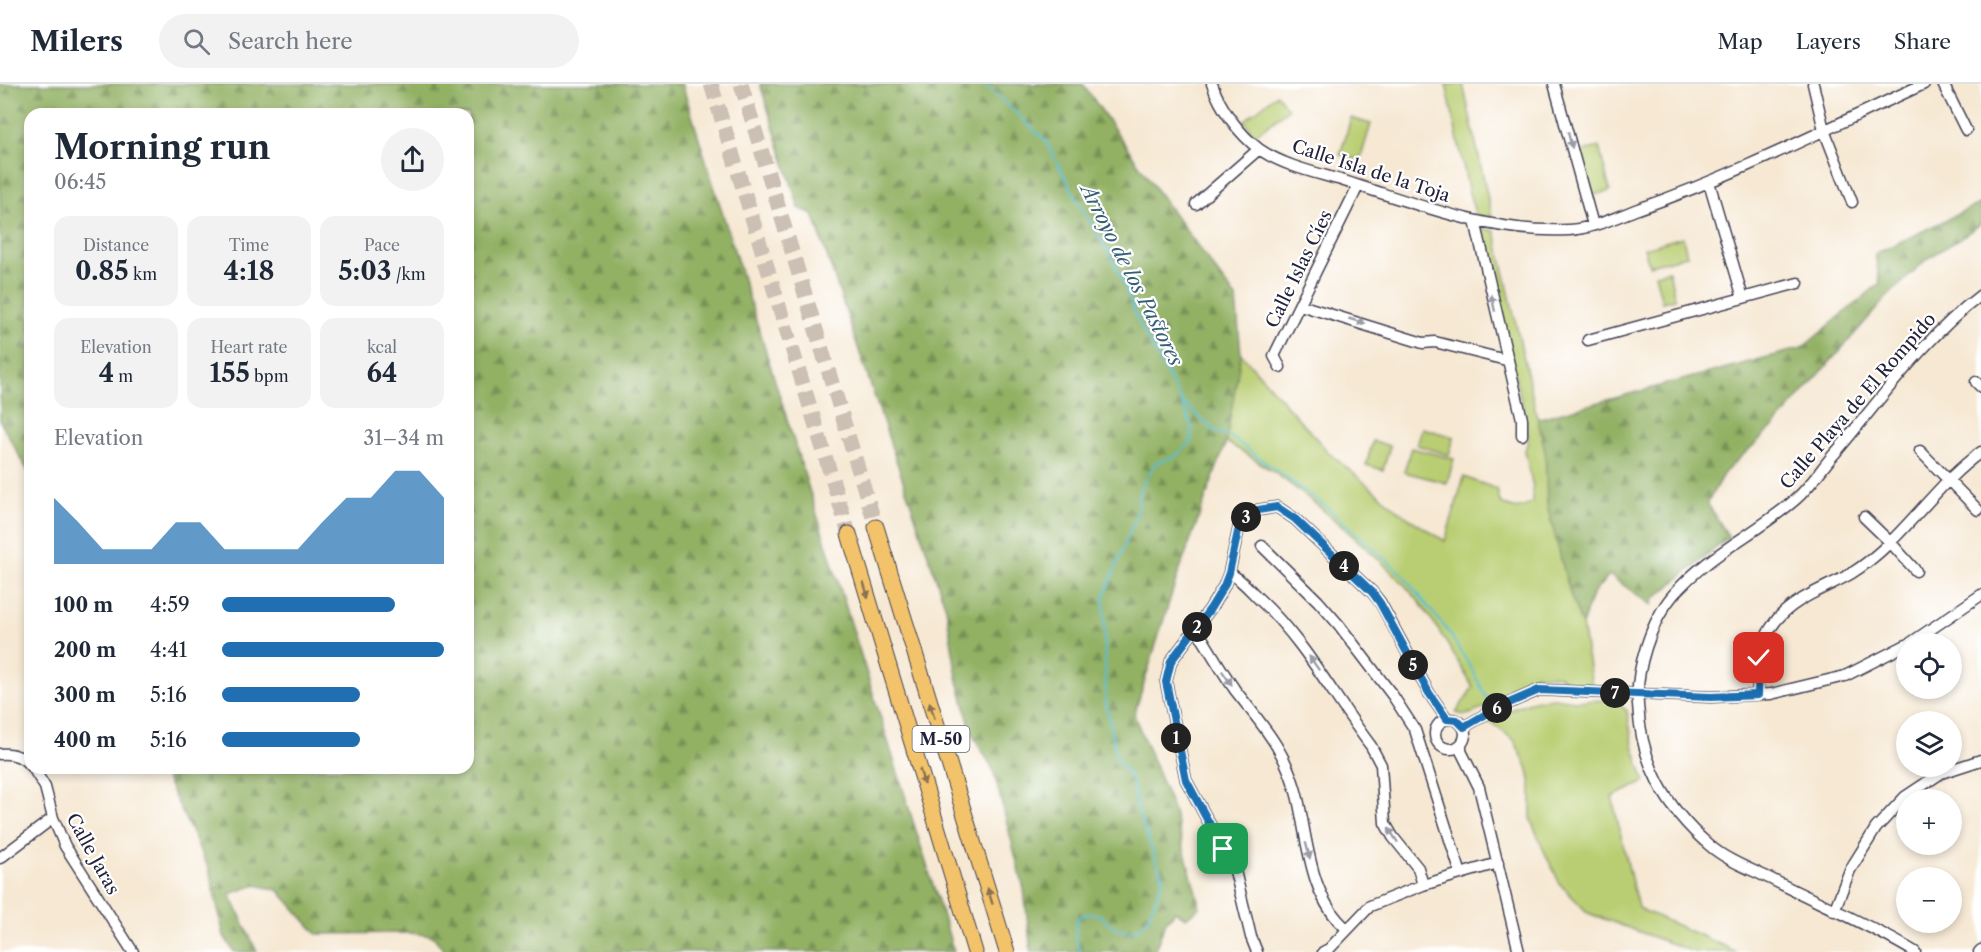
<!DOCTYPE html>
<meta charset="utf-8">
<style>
:root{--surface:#fff;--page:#f2f2f3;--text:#1f2937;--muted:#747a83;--line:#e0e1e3;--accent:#1f6fb2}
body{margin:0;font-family:"Libre Caslon Text",serif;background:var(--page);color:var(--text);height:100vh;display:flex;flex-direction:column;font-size:22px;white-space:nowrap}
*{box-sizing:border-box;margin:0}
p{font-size:20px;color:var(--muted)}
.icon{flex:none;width:33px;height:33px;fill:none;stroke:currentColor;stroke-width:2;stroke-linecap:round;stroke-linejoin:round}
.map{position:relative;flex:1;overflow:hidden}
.drawer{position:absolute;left:24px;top:24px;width:450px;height:666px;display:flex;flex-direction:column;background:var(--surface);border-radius:18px;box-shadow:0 3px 9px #0003}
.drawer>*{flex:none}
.controls{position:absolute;left:1896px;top:549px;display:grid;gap:12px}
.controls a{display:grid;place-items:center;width:66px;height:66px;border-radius:50%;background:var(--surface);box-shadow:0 3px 9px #0003;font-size:30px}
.pin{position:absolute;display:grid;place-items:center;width:51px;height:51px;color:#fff;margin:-26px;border-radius:12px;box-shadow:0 3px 9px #0006}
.km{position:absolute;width:30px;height:30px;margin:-15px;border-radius:50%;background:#222;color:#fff;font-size:16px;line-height:30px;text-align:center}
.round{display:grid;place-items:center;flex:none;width:63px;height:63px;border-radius:32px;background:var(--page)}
.summary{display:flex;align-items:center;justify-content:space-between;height:102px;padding:0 30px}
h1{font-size:33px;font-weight:700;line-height:45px}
.figures{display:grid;grid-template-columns:repeat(3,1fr);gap:9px;height:102px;padding:6px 30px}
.figures div{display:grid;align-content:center;border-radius:15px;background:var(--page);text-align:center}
.figures b{font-size:26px;font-weight:700}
.figures small{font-size:16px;font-weight:400}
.figures p{font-size:16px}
.chart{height:168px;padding:12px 30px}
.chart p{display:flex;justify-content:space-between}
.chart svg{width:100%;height:108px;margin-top:6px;fill:var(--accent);opacity:.7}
ul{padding:0 30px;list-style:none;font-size:20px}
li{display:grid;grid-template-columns:96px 72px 1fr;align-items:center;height:45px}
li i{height:15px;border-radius:8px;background:var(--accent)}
header{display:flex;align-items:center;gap:36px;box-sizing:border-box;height:84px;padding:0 30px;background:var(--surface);border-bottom:2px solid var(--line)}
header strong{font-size:28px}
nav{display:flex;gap:33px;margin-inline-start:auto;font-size:21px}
.search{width:420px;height:54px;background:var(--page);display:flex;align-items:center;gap:15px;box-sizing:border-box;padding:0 21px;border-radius:33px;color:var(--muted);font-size:22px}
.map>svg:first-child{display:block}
</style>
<header>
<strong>Milers</strong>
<div class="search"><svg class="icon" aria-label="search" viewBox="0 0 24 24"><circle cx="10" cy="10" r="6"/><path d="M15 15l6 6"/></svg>Search here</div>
<nav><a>Map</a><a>Layers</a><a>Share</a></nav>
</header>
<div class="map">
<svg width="1981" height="868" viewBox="0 0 1981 868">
<defs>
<pattern id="forest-firs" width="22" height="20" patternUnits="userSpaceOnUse" patternTransform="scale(1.5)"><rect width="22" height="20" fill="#92b164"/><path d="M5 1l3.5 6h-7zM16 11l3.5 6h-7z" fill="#779054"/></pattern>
</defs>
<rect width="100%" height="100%" fill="#fff"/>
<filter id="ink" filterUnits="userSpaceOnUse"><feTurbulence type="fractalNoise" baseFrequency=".0167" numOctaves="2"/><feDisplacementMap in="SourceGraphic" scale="12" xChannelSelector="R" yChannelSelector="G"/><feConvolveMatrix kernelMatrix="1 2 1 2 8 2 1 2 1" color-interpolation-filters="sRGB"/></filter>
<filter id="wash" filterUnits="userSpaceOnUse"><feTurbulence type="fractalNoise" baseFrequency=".008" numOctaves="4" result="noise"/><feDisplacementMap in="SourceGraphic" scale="24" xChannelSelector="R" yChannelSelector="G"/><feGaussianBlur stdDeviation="1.35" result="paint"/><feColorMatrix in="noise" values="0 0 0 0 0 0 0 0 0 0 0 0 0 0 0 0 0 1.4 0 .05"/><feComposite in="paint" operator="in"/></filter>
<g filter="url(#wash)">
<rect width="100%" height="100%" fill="#f6e8d3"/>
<!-- forest -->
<path fill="url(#forest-firs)" stroke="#5a6a50" stroke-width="1.5" d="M0 0H682L954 868H445L433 852 410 849 317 850 278 806 256 801 230 810 257 868H234L224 852 209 785 161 684H468V30H30V391L0 337Z
M760 0H1083L1160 111 1236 214 1241 270 1229 350 1176 496 1134 631 1173 725 1200 823 1186 834 1175 827 1166 838 1154 868H1031L1024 805 993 685 972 650 957 593 946 524 815 136 812 130 799 124Z
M1981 119V140L1926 176 1886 214 1774 342 1724 389 1707 419 1729 453 1654 515 1652 521 1609 491 1592 511 1582 541 1571 513 1547 422 1545 368 1536 335 1802 264 1880 199 1875 170Z"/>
<!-- park -->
<path fill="#b9ce72" stroke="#6e7856" stroke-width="1.5" d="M1446 0H1463L1492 133 1476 132 1469 109Z
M1277 10 1288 25 1255 51 1244 37Z
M1351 34 1371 40 1360 76 1340 71Z
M1599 63 1610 107 1589 112 1578 69Z
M1479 143 1495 147 1545 368 1547 422 1571 513 1582 541 1592 601H1572L1560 592 1535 590 1531 601 1473 629 1465 631 1456 629 1473 603C1455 573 1438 542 1416 514 1397 491 1376 473 1354 453 1315 418 1273 384 1226 358L1241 270 1329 369 1405 432 1445 457 1464 393 1497 405 1500 418C1513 426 1520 427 1532 418L1533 403 1525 367 1528 356 1526 337Z
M1683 153 1687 172 1649 181 1644 164Z
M1669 187 1675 215 1662 218 1655 190Z
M1422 344 1454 353 1449 371 1417 361Z
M1373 357 1390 362 1383 386 1366 381Z
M1411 364 1454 375 1447 399 1404 388Z
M1554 614 1575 617 1615 616 1627 627 1633 661 1645 698 1612 713 1638 824 1737 868H1694L1588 829 1560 800 1544 767 1531 736V702L1528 685 1514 656 1490 638C1512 624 1527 616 1554 614Z"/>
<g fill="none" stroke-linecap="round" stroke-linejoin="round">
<!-- stream -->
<path stroke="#55bed1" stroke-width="2" d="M985 0 1045 56 1080 121 1113 175 1140 241 1181 316 1192 343 1191 359 1174 373 1155 379 1139 407 1138 427 1104 513 1106 618 1117 675 1131 694 1139 730 1163 795 1146 839 1131 848 1116 845 1098 830H1087L1077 834 1075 852 1080 868
M1182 318 1214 346 1232 354 1325 422 1401 489 1447 546 1473 587 1487 615"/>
</g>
</g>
<g filter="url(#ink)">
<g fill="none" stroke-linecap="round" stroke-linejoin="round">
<!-- highway-tunnel -->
<path stroke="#ccc0b5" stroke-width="15" stroke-dasharray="15 8" stroke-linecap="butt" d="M711 0 849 450
M741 0 876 443"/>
<defs>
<path id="minor" d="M1212 0C1220 24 1239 50 1259 65 1283 82 1317 89 1344 97 1416 120 1492 150 1569 146 1592 145 1616 133 1638 125 1736 91 1830 43 1924 0
M1554 0 1593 141
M1813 0 1824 46 1852 118
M1943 0 1966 46
M1709 98 1743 214
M1196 120 1259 65
M1475 137 1522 335V351
M1300 221 1423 259 1435 258 1506 276
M1588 256 1798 199
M1280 283 1274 272 1358 102
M1976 298 1981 303
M1920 367 1978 426
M1864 433 1891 459 1916 487
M1262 462 1318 517 1339 541 1393 612 1415 646 1461 790
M1229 489C1240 494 1249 505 1257 513 1304 556 1333 612 1371 662L1381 681 1385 739 1393 753 1418 784 1423 801
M1196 544C1209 565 1221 586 1235 606 1264 643 1287 668 1298 715 1308 759 1310 814 1347 845
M1909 560 1981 511
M1758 611C1757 584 1758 560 1775 538 1793 514 1827 504 1852 489 1903 457 1933 402 1981 368
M1435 650a15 15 0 1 1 30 0a15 15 0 1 1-30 0Z
M1464 643 1493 626 1539 606 1711 613 1771 610 1845 592 1906 561
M1461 661V667L1479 703 1519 868
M0 670C12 669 22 672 30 681
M33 684 45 703 53 734 65 762 133 868
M0 774 53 734
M1834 827 1850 786 1876 744 1905 713 1941 689 1981 676
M1257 868 1251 853 1235 787 1186 696 1166 598 1171 577 1210 525 1224 502 1229 489 1239 443 1247 432 1258 426 1277 423 1295 435 1372 508 1380 518 1429 609 1447 635
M1323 868 1329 865 1370 822 1423 801 1498 779
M1915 868C1869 840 1818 819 1771 795 1750 785 1726 776 1709 761 1665 723 1641 679 1638 621 1635 587 1651 537 1673 511 1708 470 1757 449 1796 415 1812 401 1822 383 1836 368 1881 315 1925 253 1981 211
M1979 868 1981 866"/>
<path id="highway" d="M876 443 1007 868
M849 450 975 868"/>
</defs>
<!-- minor casing -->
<use href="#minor" stroke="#424052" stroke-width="13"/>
<!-- highway casing -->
<use href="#highway" stroke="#424052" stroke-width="17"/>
<!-- minor -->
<use href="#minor" stroke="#fff" stroke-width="10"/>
<!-- highway -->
<use href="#highway" stroke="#f2c36a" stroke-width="15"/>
</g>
<!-- one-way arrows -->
<defs><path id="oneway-solid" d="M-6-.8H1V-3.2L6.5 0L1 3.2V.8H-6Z" transform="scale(1.5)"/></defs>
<g fill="#9c9ca7">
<use href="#oneway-solid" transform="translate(1570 56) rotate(75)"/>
<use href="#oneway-solid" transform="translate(1493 219) rotate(-103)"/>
<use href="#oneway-solid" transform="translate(1357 237) rotate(16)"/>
<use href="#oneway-solid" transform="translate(1314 579) rotate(-125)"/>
<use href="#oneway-solid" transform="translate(1227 594) rotate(55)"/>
<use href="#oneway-solid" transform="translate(1393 751) rotate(-123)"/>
<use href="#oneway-solid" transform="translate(1308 767) rotate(75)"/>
</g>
<g fill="#8a7252">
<use href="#oneway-solid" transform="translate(866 506) rotate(73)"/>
<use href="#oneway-solid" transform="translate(932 626) rotate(-107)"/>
<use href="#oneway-solid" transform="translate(922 693) rotate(73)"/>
<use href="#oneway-solid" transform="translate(990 812) rotate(-107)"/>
</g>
</g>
<g fill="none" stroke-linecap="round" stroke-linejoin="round" filter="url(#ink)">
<defs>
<path id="route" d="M1223 765 1186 696 1166 598 1171 577 1210 525 1224 502 1229 489 1239 443 1246 432 1258 426 1277 423 1295 435 1372 508 1380 519 1429 609 1447 635 1457 636 1464 643 1493 626 1539 606 1711 613 1758 611 1759 574"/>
</defs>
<!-- route casing -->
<use href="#route" stroke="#fff" stroke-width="12"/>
<!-- route -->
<use href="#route" stroke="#1f6fb2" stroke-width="8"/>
</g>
<g text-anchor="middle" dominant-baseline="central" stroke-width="4.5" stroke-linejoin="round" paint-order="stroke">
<!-- shield labels -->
<rect fill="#fff" stroke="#646476" stroke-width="1.5" x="912.5" y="642" width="57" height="26" rx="4.5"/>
<g font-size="16" font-weight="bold" fill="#22223b">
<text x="941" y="655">M-50</text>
</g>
<!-- street labels -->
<g font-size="18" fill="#22223b" stroke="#fff">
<text transform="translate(1371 87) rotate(18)">Calle Isla de la Toja</text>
<text transform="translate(1299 185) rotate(-64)">Calle Islas Cíes</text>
<text transform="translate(1858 317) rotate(-49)">Calle Playa de El Rompido</text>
<text transform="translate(93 770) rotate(61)">Calle Jaras</text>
</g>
<!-- water labels -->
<g font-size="20" font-style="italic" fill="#366077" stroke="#fff">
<text transform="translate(1132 191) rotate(63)">Arroyo de los Pastores</text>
</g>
</g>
</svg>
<div class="controls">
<a><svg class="icon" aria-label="locate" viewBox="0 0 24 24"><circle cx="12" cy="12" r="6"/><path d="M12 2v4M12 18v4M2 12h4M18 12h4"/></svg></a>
<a><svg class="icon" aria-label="layers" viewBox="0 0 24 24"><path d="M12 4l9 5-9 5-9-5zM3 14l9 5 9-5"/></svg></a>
<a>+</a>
<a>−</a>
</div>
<div class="pin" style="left:1223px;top:765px;background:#1e9e55"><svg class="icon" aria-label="arrive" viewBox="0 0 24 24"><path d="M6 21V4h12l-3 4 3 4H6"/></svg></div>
<div class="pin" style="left:1759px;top:574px;background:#d93025"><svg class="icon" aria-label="check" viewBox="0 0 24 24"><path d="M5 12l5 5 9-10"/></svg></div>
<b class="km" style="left:1176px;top:654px">1</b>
<b class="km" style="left:1197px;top:543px">2</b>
<b class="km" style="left:1246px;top:433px">3</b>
<b class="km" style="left:1344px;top:482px">4</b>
<b class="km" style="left:1413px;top:581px">5</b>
<b class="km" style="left:1497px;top:624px">6</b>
<b class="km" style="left:1615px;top:609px">7</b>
<section class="drawer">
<div class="summary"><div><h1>Morning run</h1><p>06:45</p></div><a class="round"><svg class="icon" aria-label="share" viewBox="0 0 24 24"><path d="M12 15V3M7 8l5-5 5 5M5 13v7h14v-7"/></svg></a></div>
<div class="figures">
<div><p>Distance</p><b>0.85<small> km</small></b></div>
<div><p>Time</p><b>4:18</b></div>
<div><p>Pace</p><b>5:03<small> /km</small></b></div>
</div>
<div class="figures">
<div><p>Elevation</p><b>4<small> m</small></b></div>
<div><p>Heart rate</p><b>155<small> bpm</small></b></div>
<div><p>kcal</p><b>64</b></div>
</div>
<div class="chart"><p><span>Elevation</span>31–34 m</p>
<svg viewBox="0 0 160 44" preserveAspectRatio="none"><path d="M0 44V17L10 27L20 38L30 38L40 38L50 27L60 27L70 38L80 38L90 38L100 38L110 27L120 17L130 17L140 6L150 6L160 17V44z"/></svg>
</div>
<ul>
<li><b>100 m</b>4:59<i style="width:78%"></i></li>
<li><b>200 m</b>4:41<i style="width:100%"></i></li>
<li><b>300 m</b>5:16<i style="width:62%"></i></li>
<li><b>400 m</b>5:16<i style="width:62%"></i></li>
</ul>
</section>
</div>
